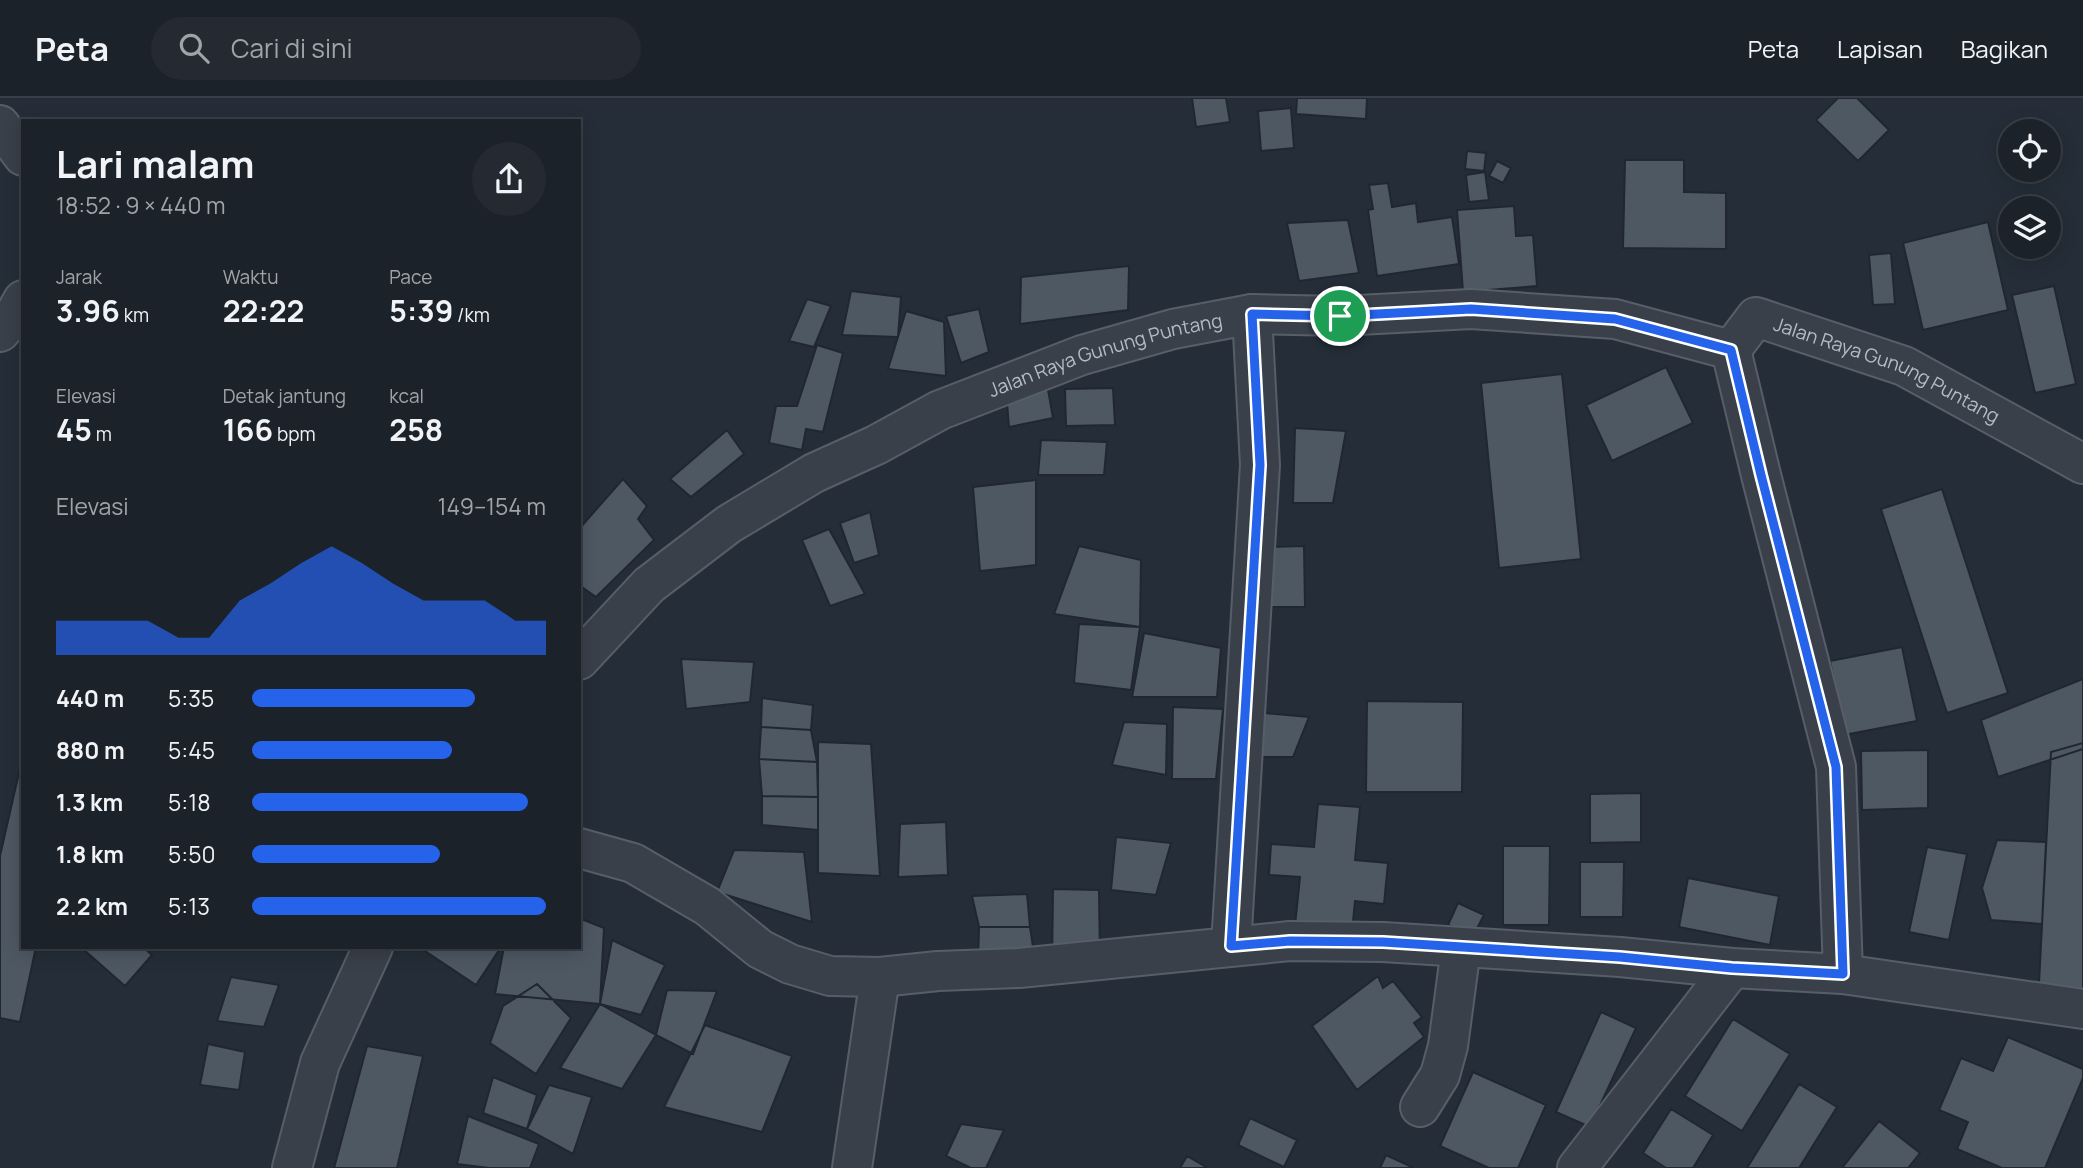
<!DOCTYPE html>
<html lang="id">
<meta charset="utf-8">
<style>
:root{--surface:#1c222a;--page:#252a32;--text:#f1f3f6;--muted:#a0a4a8;--line:#3a3f47;--accent:#2563eb}
body{margin:0;font-family:Manrope,sans-serif;background:var(--page);color:var(--text);height:100vh;display:flex;flex-direction:column;font-size:26px;white-space:nowrap}
*{box-sizing:border-box;margin:0}
p{font-size:23px;color:var(--muted)}
.icon{flex:none;width:38px;height:38px;fill:none;stroke:currentColor;stroke-width:2;stroke-linecap:round;stroke-linejoin:round}
.map{position:relative;flex:1;overflow:hidden}
.panel{position:absolute;left:21px;top:21px;width:560px;height:830px;display:flex;flex-direction:column;background:var(--surface);border-radius:0px;box-shadow:0 4px 18px #0003,0 0 0 2px var(--line)}
.panel>*{flex:none}
.buttons{position:absolute;left:1998px;top:21px;display:grid;gap:14px}
.buttons a{display:grid;place-items:center;width:63px;height:63px;border-radius:50%;background:var(--surface);box-shadow:0 4px 18px #0003,0 0 0 2px var(--line);font-size:35px}
.pin{position:absolute;display:grid;place-items:center;width:60px;height:60px;color:#fff;margin:-30px;border:4px solid #fff;border-radius:50%;box-shadow:0 2px 7px #0007}
.round{display:grid;place-items:center;flex:none;width:74px;height:74px;border-radius:37px;background:var(--page)}
.summary{display:flex;align-items:center;justify-content:space-between;height:119px;padding:0 35px}
h1{font-size:38px;font-weight:700;line-height:52px}
.metrics{display:grid;grid-template-columns:repeat(3,1fr);gap:10px;height:119px;padding:7px 35px}
.metrics div{display:grid;align-content:center}
.metrics b{font-size:30px;font-weight:700}
.metrics small{font-size:19px;font-weight:400}
.metrics p{font-size:19px}
.chart{height:196px;padding:14px 35px}
.chart p{display:flex;justify-content:space-between}
.chart svg{width:100%;height:126px;margin-top:7px;fill:var(--accent);opacity:.7}
ul{padding:0 35px;list-style:none;font-size:23px}
li{display:grid;grid-template-columns:112px 84px 1fr;align-items:center;height:52px}
li i{height:18px;border-radius:9px;background:var(--accent)}
header{display:flex;align-items:center;gap:42px;box-sizing:border-box;height:98px;padding:0 35px;background:var(--surface);border-bottom:2px solid var(--line)}
header strong{font-size:33px}
nav{display:flex;gap:38px;margin-inline-start:auto;font-size:24px}
.search{width:490px;height:63px;background:var(--page);display:flex;align-items:center;gap:18px;box-sizing:border-box;padding:0 24px;border-radius:38px;color:var(--muted);font-size:26px}
.map>svg:first-child{display:block}
</style>
<header>
<strong>Peta</strong>
<div class="search"><svg class="icon" aria-label="search" viewBox="0 0 24 24"><circle cx="10" cy="10" r="6"/><path d="M15 15l6 6"/></svg>Cari di sini</div>
<nav><a>Peta</a><a>Lapisan</a><a>Bagikan</a></nav>
</header>
<div class="map">
<svg width="2083" height="1070" viewBox="0 0 2083 1070">
<rect width="100%" height="100%" fill="#252e38"/>
<!-- building -->
<path fill="#4e5863" stroke="#202730" stroke-width="2" d="M1192 0H1226L1230 24 1196 29Z
M1297 0H1367L1366 21 1296 16Z
M1838 0H1857L1889 32 1858 63 1816 22Z
M1291 10 1294 50 1261 53 1258 13Z
M1467 53 1486 55 1484 73 1465 71Z
M1625 62H1684V94L1726 95V151L1623 150Z
M1497 63 1511 70 1503 85 1489 78Z
M1485 74 1489 102 1469 104 1466 77Z
M1388 85 1392 109 1416 105 1418 124 1452 119 1459 166 1377 178 1368 112 1373 111 1369 87Z
M1514 108 1516 138 1533 137 1537 188 1463 194 1457 112Z
M1348 122 1359 175 1299 183 1287 125Z
M1988 124 2008 212 1923 232 1903 145Z
M1891 155 1895 206 1873 207 1869 157Z
M1129 168 1128 212 1020 226 1021 179Z
M2054 188 2076 286 2035 295 2012 197Z
M851 193 901 199 898 239 842 237Z
M807 201 831 208 814 249 789 243Z
M979 211 989 254 961 265 946 218Z
M906 213 944 224 946 278 888 271Z
M817 247 843 255 823 334 806 331 802 352 769 345 776 308H797Z
M1666 269 1693 325 1612 363 1586 307Z
M1562 276 1581 461 1499 470 1481 285Z
M1047 286 1053 320 1009 329 1006 293Z
M1113 290 1115 327 1066 328 1065 291Z
M1295 330 1346 333 1333 405H1293Z
M727 332 744 356 691 399 670 381Z
M1041 342 1107 344 1104 377H1038Z
M623 381 647 408 638 421 654 442 596 499 579 487V431Z
M1036 382V467L980 473 973 389Z
M1942 391 2008 595 1947 615 1881 411Z
M870 414 879 457 854 465 840 425Z
M829 431 865 496 830 508 802 442Z
M1079 448 1141 462 1140 529 1054 516Z
M1304 448 1305 509H1268L1267 449Z
M1079 526 1140 529 1131 592 1074 585Z
M1144 535 1221 550 1217 599H1132Z
M1902 549 1917 623 1844 637 1830 563Z
M681 561 754 564 750 604 686 611Z
M2083 581V651L1998 679 1981 622Z
M762 600 813 607 811 632 761 629Z
M1367 603 1463 604 1462 694H1366Z
M1173 609 1223 611 1216 681H1172Z
M1253 614 1309 619 1293 659H1248Z
M1124 624 1167 626 1166 677 1112 667Z
M761 629 811 632 817 664 759 661Z
M818 644 871 646 880 778 818 775Z
M2083 645V904H2038L2051 654Z
M1928 652V710L1862 712 1861 653Z
M23 657V849H36L20 924 0 920V758Z
M759 661 817 664 818 699 762 698Z
M1641 695V744L1590 745V696Z
M762 698 818 699V732L762 727Z
M1318 706 1360 709 1355 762 1388 765 1384 806 1355 803 1352 834 1295 828 1300 779 1269 777 1271 746 1314 749Z
M946 724 948 777 898 779 900 726Z
M1116 739 1171 745 1156 797 1111 792Z
M1997 742 2046 744 2042 826 1991 822 1982 790Z
M1503 748H1550L1549 827H1503Z
M1927 749 1967 756 1949 842 1909 834Z
M734 752 804 754 812 824 717 794Z
M1580 764H1624L1623 819H1580Z
M1688 780 1779 798 1770 847 1679 829Z
M1053 791 1099 792 1100 861 1052 866Z
M1027 796 1030 829H979L972 798Z
M1458 805 1484 817 1473 838 1448 827Z
M579 820 604 830 600 906 495 896 504 849H579Z
M979 829H1030L1036 868 978 865Z
M612 842 665 867 641 917 600 906Z
M86 849H143L152 857 125 888 83 851Z
M419 849H501L476 887Z
M1378 878 1383 890 1393 883 1422 919 1414 925 1424 939 1357 992 1312 928Z
M231 879 279 887 264 929 217 923Z
M537 886 571 920 536 976 490 945 503 908Z
M667 892 717 893 693 956 656 937Z
M600 906 656 937 622 991 560 970Z
M1601 914 1636 930 1590 1029 1556 1014Z
M1733 921 1790 956 1742 1033 1685 998Z
M705 927 792 958 762 1034 664 1009Z
M2008 939 2083 971V980L2045 1070H2002L1957 1051 1968 1024 1939 1012 1961 960 1993 973Z
M208 946 245 954 239 992 200 987Z
M367 948 423 958 397 1070H334Z
M1473 974 1546 1007 1518 1070H1489L1440 1048Z
M493 979 537 997 527 1031 483 1015Z
M1799 986 1837 1009 1799 1070H1747Z
M549 987 592 999 573 1056 527 1031Z
M1671 1011 1713 1037 1693 1070H1666L1643 1055Z
M468 1018 539 1046 530 1070H489L457 1066Z
M1250 1020 1297 1042 1284 1069 1238 1047Z
M1879 1023 1920 1055 1908 1070H1842Z
M961 1026 1004 1032 986 1070H971L946 1058Z
M1386 1057 1414 1070H1380Z
M1187 1058 1208 1070H1180Z"/>
<g fill="none" stroke-linecap="round" stroke-linejoin="round">
<defs>
<g id="minor">
<path d="M0 27 23 58"/>
<path d="M0 234 15 216 23 202"/>
<path d="M1731 252 1761 377 1836 669 1843 876"/>
<path id="s1" d="M579 562 649 487 729 426 814 375 876 347 940 312 1082 257 1173 231 1252 216 1340 218 1471 211 1615 221 1731 252 1756 219 1904 268 2083 366"/>
<path d="M579 750 633 765 707 808 760 851 790 866 830 878 880 879 938 873 1019 870 1290 843 1383 844 1620 859 1732 870 1843 876 2083 911"/>
<path d="M1231 848 1260 367 1252 216"/>
<path d="M1420 1009 1440 977 1448 948 1461 850"/>
<path d="M292 1070 320 965 373 849"/>
<path d="M852 1070 880 879"/>
<path d="M1577 1070 1732 870"/>
</g>
</defs>
<!-- minor casing -->
<use href="#minor" stroke="#575e67" stroke-width="42"/>
<!-- minor -->
<use href="#minor" stroke="#394049" stroke-width="38"/>
</g>
<g fill="none" stroke-linecap="round" stroke-linejoin="round">
<defs>
<path id="route" d="M1471 211 1615 221 1731 252 1761 377 1836 669 1843 876 1732 870 1620 859 1383 844 1290 843 1231 848 1260 367 1252 216 1340 218Z"/>
</defs>
<!-- route casing -->
<use href="#route" stroke="#fff" stroke-width="14"/>
<!-- route -->
<use href="#route" stroke="#2563eb" stroke-width="9"/>
</g>
<g text-anchor="middle" dominant-baseline="central" stroke-width="5" stroke-linejoin="round" paint-order="stroke">
<!-- street labels -->
<g font-size="19" fill="#b4bbc4" stroke="#1e252e">
<text stroke="none"><textPath href="#s1" startOffset="618">Jalan Raya Gunung Puntang</textPath></text>
<text stroke="none"><textPath href="#s1" startOffset="1437">Jalan Raya Gunung Puntang</textPath></text>
</g>
</g>
</svg>
<div class="buttons">
<a><svg class="icon" aria-label="locate" viewBox="0 0 24 24"><circle cx="12" cy="12" r="6"/><path d="M12 2v4M12 18v4M2 12h4M18 12h4"/></svg></a>
<a><svg class="icon" aria-label="layers" viewBox="0 0 24 24"><path d="M12 4l9 5-9 5-9-5zM3 14l9 5 9-5"/></svg></a>
</div>
<div class="pin" style="left:1340px;top:218px;background:#1e9e55"><svg class="icon" aria-label="arrive" viewBox="0 0 24 24"><path d="M6 21V4h12l-3 4 3 4H6"/></svg></div>
<section class="panel">
<div class="summary"><div><h1>Lari malam</h1><p>18:52 · 9 × 440 m</p></div><a class="round"><svg class="icon" aria-label="share" viewBox="0 0 24 24"><path d="M12 15V3M7 8l5-5 5 5M5 13v7h14v-7"/></svg></a></div>
<div class="metrics">
<div><p>Jarak</p><b>3.96<small> km</small></b></div>
<div><p>Waktu</p><b>22:22</b></div>
<div><p>Pace</p><b>5:39<small> /km</small></b></div>
</div>
<div class="metrics">
<div><p>Elevasi</p><b>45<small> m</small></b></div>
<div><p>Detak jantung</p><b>166<small> bpm</small></b></div>
<div><p>kcal</p><b>258</b></div>
</div>
<div class="chart"><p><span>Elevasi</span>149–154 m</p>
<svg viewBox="0 0 160 44" preserveAspectRatio="none"><path d="M0 44V32L10 32L20 32L30 32L40 38L50 38L60 25L70 19L80 12L90 6L100 12L110 19L120 25L130 25L140 25L150 32L160 32V44z"/></svg>
</div>
<ul>
<li><b>440 m</b>5:35<i style="width:76%"></i></li>
<li><b>880 m</b>5:45<i style="width:68%"></i></li>
<li><b>1.3 km</b>5:18<i style="width:94%"></i></li>
<li><b>1.8 km</b>5:50<i style="width:64%"></i></li>
<li><b>2.2 km</b>5:13<i style="width:100%"></i></li>
</ul>
</section>
</div>
